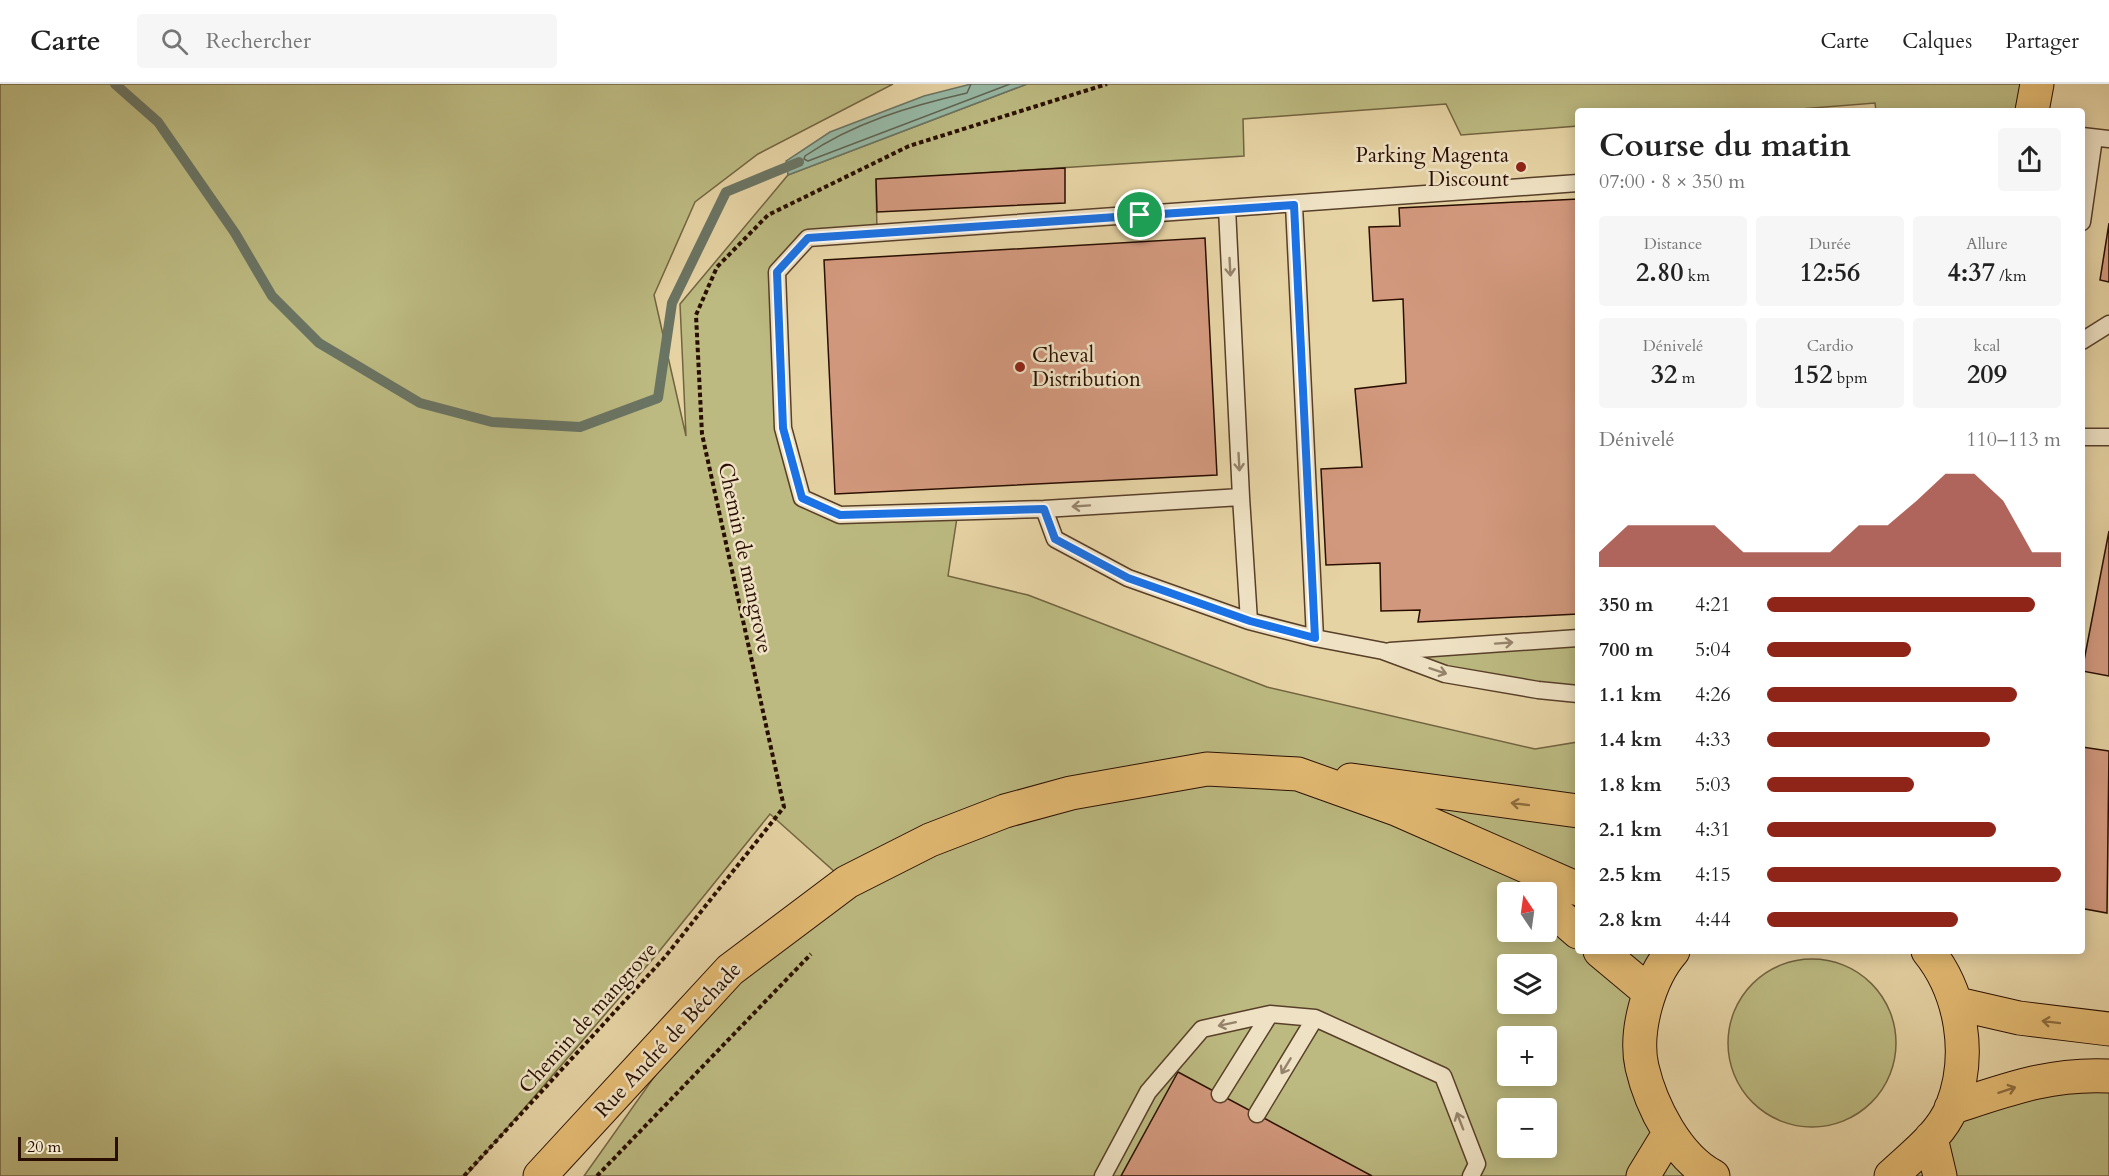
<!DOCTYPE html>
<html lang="fr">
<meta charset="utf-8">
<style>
:root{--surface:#fff;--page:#f6f6f6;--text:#222;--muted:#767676;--line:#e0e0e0;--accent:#8f2418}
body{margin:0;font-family:Cardo,serif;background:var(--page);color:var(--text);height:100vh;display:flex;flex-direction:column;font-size:22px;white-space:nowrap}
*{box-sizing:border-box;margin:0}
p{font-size:20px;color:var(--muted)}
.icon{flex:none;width:33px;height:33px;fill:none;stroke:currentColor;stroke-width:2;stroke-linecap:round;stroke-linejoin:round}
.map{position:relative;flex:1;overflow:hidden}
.drawer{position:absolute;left:1575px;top:24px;width:510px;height:846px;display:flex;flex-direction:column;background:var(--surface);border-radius:6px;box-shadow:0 3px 15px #0003}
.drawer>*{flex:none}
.needle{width:39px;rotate:347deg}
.fabs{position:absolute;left:1497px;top:798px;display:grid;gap:12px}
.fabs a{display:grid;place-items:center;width:60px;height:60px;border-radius:6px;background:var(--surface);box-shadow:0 3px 15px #0003;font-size:30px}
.scale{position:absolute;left:18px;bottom:15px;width:100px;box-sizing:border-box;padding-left:6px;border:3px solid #290e00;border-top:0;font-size:16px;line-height:21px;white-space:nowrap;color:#290e00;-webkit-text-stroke:4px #efe2c4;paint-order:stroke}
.pin{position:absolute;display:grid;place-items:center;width:51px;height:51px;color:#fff;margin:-26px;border:3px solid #fff;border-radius:50%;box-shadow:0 2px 6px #0007}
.round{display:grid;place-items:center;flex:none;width:63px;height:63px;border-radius:6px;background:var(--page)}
.head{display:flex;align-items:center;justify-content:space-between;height:102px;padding:0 24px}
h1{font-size:33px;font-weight:600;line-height:45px}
.stats{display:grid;grid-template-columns:repeat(3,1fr);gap:9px;height:102px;padding:6px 24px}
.stats div{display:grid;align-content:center;border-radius:6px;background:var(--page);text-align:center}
.stats b{font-size:26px;font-weight:600}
.stats small{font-size:16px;font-weight:400}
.stats p{font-size:16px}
.chart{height:168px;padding:12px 24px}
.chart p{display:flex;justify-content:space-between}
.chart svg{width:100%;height:108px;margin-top:6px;fill:var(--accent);opacity:.7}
ul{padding:0 24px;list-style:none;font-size:20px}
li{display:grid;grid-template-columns:96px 72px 1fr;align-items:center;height:45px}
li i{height:15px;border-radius:8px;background:var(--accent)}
header{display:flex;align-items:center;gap:36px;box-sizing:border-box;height:84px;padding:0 30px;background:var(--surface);border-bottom:2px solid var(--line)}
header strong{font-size:28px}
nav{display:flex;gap:33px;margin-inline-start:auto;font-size:21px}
.search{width:420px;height:54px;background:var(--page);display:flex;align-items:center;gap:15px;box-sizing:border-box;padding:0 21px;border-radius:6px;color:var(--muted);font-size:22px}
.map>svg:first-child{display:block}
</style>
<header>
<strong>Carte</strong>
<div class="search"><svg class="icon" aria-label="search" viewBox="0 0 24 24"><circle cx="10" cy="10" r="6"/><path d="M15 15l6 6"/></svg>Rechercher</div>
<nav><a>Carte</a><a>Calques</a><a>Partager</a></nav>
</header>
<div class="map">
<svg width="2109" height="1092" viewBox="0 0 2109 1092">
<rect width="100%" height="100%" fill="#e6d3a4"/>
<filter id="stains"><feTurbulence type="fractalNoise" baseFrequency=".00333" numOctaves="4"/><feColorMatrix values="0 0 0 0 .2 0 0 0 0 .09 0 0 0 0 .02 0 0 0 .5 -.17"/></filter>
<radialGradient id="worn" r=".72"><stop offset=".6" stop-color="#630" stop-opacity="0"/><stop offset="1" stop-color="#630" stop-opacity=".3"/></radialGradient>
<!-- green -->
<path fill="#bcba81" stroke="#726440" stroke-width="1.5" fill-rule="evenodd" d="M0 0H893L758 70 695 118 654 211 686 352 680 220 788 91 1027 0H2037L2032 27H1876L1875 19 1776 27H1578V42L1461 51 1446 20 1243 35 1244 72 876 96 877 149 808 154 777 188 783 344 802 414 840 431 958 427 948 492 1028 511 1267 603 1535 665 1578 658V867H1673L1642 983 1713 1092H584L730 886 846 798 770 730 657 870 466 1092H0ZM1508 808H1546V848H1508ZM1508 880H1546V920H1508ZM1508 952H1546V992H1508ZM1508 1024H1546V1064H1508Z
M1578 554V610L1538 606 1383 567Z
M1728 959a84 84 0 1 1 168 0a84 84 0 1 1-168 0Z
M2109 992V1092H1891L1951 1024Z"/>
<!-- water -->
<path fill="#96b8a5" stroke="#6a7463" stroke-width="1.5" d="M971 0H1027L788 91 786 77 830 48 924 12Z"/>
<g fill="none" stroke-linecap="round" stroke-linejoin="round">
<!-- shore -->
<path stroke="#606352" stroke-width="1.5" d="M971 0 967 9C910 22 853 39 805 72L804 75 808 77 1010 0"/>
<!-- stream -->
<path stroke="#6a7463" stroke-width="10" d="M115 0 158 38 235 149 272 212 319 259 420 319 492 338 580 343 658 314 672 219 726 108 799 78"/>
</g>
<!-- building -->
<path fill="#d2987d" stroke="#290e00" stroke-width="1.5" d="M1065 84V119L877 128 876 95Z
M1578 115V530L1418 538 1420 526 1381 527 1380 479 1326 481 1321 385 1362 383 1355 305 1406 299 1403 215 1373 217 1369 143 1400 142 1399 124Z
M2109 139V198L2100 196Z
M1205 154 1217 391 835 410 824 176Z
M2109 447V592L2082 587Z
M2082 663 2109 667 2107 829 2085 825 2082 822Z
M1178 988 1372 1092H1121Z"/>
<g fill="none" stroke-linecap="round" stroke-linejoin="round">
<defs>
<path id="service" d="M2082 52 2109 55
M1294 121 1315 554
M1227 124 1241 413 1044 425 840 431 802 414 783 344 777 188 808 154 1578 99
M2082 138 2094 54
M2082 257 2109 240
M2082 353H2109
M1241 413 1249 537
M1044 425 1055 455 1128 494 1249 537 1315 554 1383 567 1445 590 1538 606 1578 610
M1390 567 1578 554
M1220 1010 1270 930
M1257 1030 1315 934
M1103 1092 1148 1008 1202 945 1270 930 1315 934 1443 992 1477 1080 1471 1092"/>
<path id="primary" d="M2032 27 2037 0
M1351 696 1578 727
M1546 820 1578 848
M1600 867 1649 908
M1673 867C1649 894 1634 948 1642 983 1651 1022 1677 1073 1713 1092
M1958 920 2019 934 2109 945
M1951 1024C2006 1006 2050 989 2109 992
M1931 1054 1940 1092
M540 1092 730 886 847 798 930 756 1005 727 1071 709 1207 685 1298 690 1396 725 1578 805
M1643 1092 1668 1051
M1891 1092C1912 1072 1941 1051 1952 1023 1972 972 1962 909 1928 867"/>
</defs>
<!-- service casing -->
<use href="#service" stroke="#583f29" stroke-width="19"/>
<!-- primary casing -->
<use href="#primary" stroke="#290e00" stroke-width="35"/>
<!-- path -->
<path stroke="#290e00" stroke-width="4" stroke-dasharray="4.5 3" stroke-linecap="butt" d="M464 1092 665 873 784 723 702 350 696 231 717 183 768 131 909 62 1107 0
M597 1092 811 870"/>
<!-- service -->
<use href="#service" stroke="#efe2c4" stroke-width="16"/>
<!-- primary -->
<use href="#primary" stroke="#e3ba72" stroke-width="33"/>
</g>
<!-- one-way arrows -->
<defs><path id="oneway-shaft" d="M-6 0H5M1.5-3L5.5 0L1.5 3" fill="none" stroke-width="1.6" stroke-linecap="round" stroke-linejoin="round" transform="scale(1.5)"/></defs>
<g stroke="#96836c">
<use href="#oneway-shaft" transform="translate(1230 183) rotate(87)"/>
<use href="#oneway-shaft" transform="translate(1239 378) rotate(87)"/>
<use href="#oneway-shaft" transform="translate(1081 422) rotate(176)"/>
<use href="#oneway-shaft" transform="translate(1504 559) rotate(-4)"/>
<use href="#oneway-shaft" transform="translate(1438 587) rotate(18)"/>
<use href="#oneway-shaft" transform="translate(1227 940) rotate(168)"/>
<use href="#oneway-shaft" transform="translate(1286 982) rotate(121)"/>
<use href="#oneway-shaft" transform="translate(1460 1037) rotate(-111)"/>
</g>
<g stroke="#8f6d3f">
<use href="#oneway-shaft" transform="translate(1520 720) rotate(-173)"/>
<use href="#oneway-shaft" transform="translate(2051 938) rotate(-173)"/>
<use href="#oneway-shaft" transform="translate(2007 1006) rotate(-18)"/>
</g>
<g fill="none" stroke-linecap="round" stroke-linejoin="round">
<defs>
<path id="route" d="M1294 121 1315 554 1250 537 1128 494 1055 455 1044 425 840 431 802 414 783 344 777 188 808 154Z"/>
</defs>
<!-- route casing -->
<use href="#route" stroke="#fff" stroke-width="12"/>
<!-- route -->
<use href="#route" stroke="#1a73e8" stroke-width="8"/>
</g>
<!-- markers -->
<g fill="#8f2418" stroke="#efe2c4" stroke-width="2">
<circle cx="1521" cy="83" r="6"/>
<circle cx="1020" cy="283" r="6"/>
</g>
<g text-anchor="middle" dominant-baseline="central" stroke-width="5" stroke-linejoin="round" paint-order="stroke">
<!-- poi labels -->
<g font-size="21" fill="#290e00" stroke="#efe2c4" text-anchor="end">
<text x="1509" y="71">Parking Magenta<tspan x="1509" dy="24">Discount</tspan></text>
<text x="1032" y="271" text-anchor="start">Cheval<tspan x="1032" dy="24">Distribution</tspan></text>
</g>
<!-- street labels -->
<g font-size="21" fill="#290e00" stroke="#efe2c4">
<text transform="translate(745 474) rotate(78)">Chemin de mangrove</text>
<text transform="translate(588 934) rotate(-48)">Chemin de mangrove</text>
<text transform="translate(668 956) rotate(-47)">Rue André de Béchade</text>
</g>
</g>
<rect width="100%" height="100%" filter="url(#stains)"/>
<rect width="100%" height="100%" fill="url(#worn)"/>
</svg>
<div class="fabs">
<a><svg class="needle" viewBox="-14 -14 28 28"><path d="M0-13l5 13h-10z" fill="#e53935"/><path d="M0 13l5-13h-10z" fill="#767676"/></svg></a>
<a><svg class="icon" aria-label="layers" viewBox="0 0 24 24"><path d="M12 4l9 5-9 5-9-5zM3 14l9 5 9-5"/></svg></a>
<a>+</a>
<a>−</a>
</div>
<div class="scale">20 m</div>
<div class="pin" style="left:1140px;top:131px;background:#1e9e55"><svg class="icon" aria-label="arrive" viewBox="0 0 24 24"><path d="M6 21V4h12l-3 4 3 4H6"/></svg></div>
<section class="drawer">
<div class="head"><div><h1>Course du matin</h1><p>07:00 · 8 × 350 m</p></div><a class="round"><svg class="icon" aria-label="share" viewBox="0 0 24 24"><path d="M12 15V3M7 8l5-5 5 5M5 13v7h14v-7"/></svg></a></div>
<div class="stats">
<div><p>Distance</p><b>2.80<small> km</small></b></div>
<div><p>Durée</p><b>12:56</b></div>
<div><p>Allure</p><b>4:37<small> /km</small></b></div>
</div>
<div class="stats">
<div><p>Dénivelé</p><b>32<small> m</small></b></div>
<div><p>Cardio</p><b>152<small> bpm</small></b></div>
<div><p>kcal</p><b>209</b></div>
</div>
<div class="chart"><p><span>Dénivelé</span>110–113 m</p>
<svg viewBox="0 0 160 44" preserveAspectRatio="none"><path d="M0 44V38L10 27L20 27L30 27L40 27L50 38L60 38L70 38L80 38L90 27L100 27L110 17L120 6L130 6L140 17L150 38L160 38V44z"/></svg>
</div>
<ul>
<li><b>350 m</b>4:21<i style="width:91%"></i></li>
<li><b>700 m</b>5:04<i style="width:49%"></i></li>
<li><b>1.1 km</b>4:26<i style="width:85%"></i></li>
<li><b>1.4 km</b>4:33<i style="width:76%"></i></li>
<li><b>1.8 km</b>5:03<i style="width:50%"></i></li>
<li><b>2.1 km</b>4:31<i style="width:78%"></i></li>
<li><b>2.5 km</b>4:15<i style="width:100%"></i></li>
<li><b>2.8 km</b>4:44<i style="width:65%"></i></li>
</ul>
</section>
</div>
